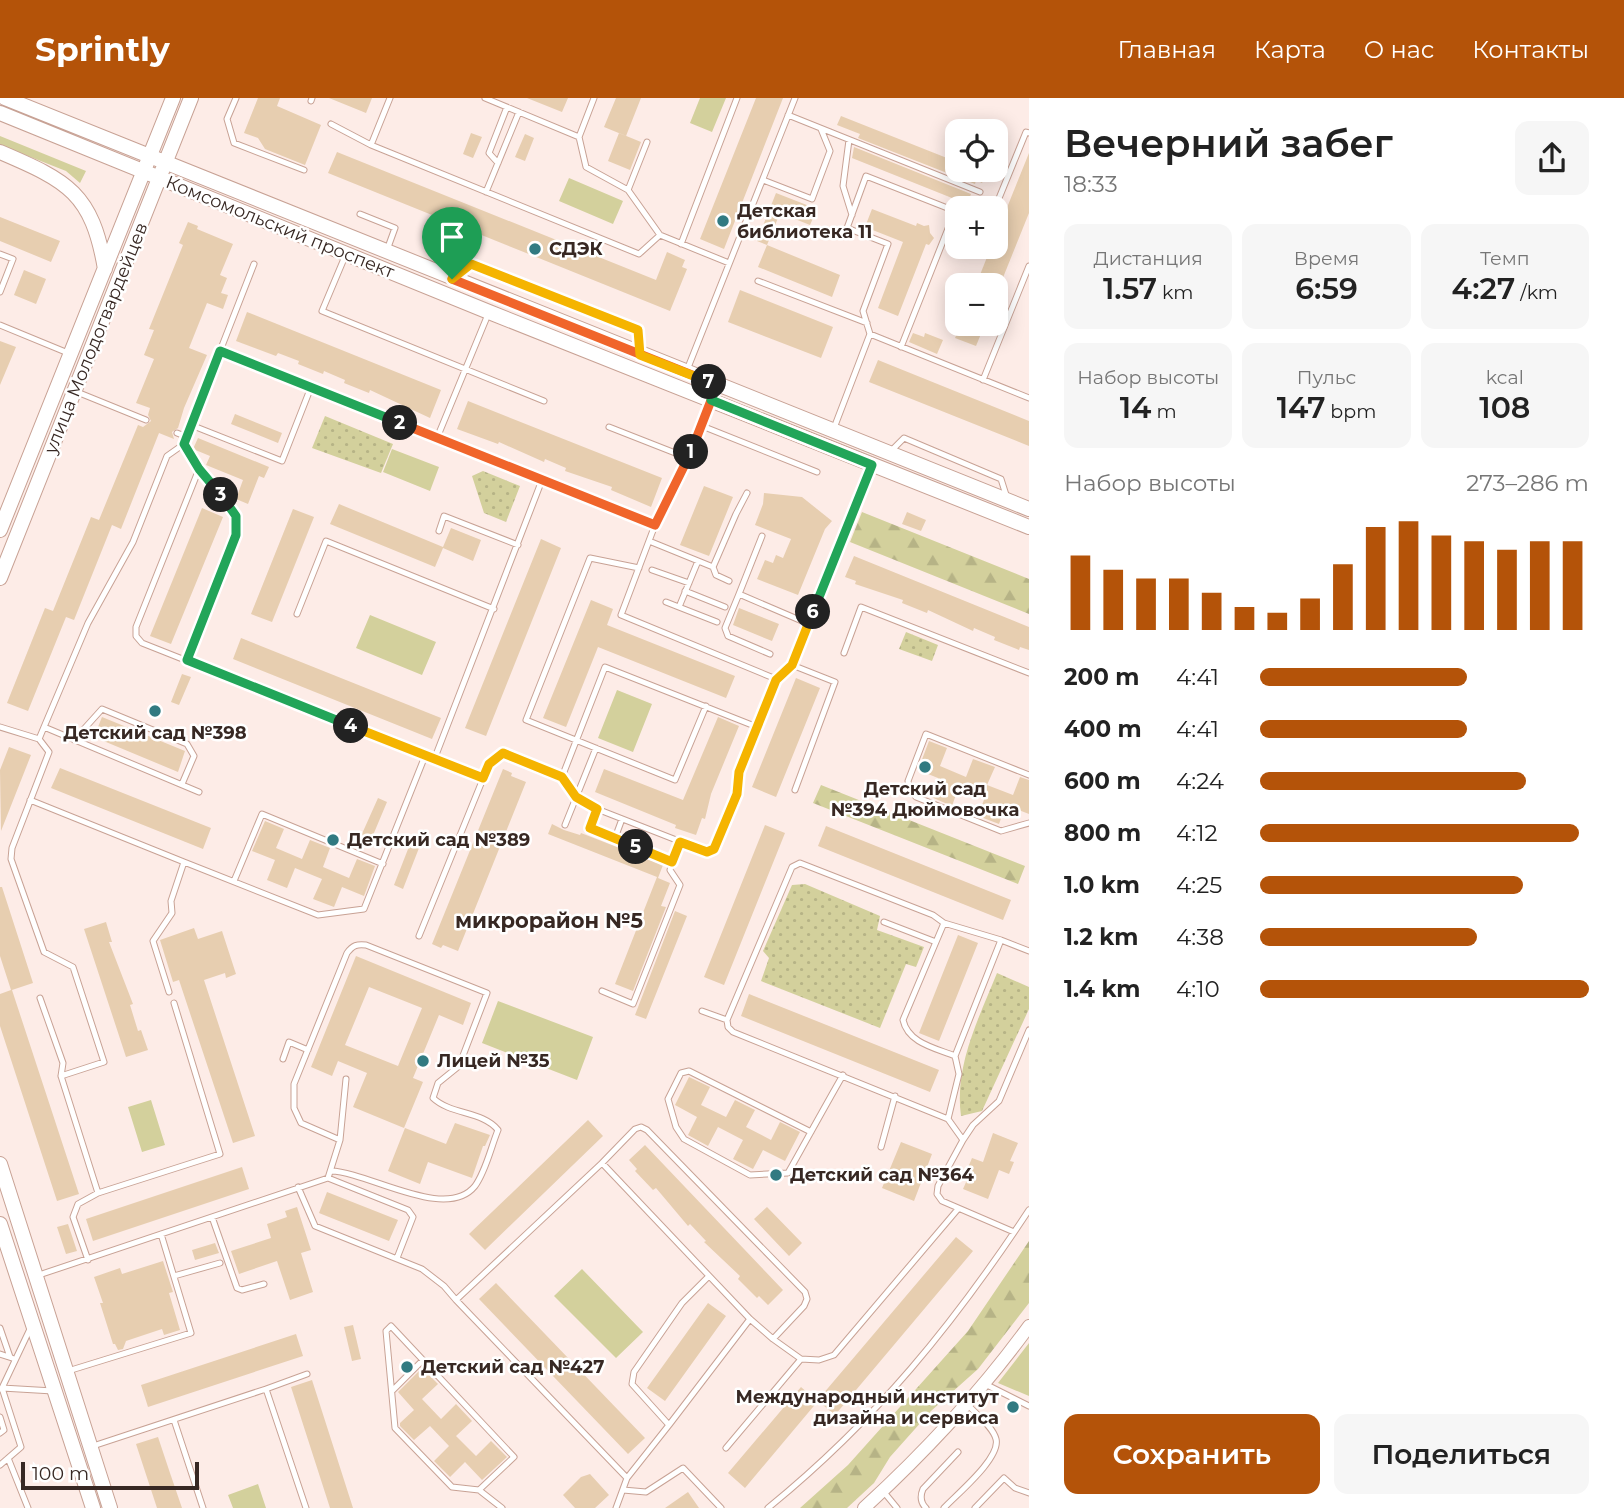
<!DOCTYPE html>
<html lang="ru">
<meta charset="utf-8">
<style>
:root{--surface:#fff;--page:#f6f6f6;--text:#222;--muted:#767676;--accent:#b45309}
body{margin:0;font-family:Montserrat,sans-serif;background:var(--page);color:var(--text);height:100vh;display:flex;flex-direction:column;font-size:26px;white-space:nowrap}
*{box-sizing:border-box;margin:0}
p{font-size:23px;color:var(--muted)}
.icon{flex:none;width:38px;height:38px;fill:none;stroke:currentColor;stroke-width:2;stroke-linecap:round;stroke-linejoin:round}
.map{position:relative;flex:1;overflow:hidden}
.side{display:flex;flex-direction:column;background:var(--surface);width:595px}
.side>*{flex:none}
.fabs{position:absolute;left:945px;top:21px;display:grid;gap:14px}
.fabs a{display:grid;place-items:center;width:63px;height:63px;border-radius:14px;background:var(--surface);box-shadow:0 4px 18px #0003;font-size:35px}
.scale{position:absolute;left:21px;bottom:18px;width:178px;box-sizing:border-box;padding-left:7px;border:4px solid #372823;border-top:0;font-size:19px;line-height:24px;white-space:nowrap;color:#372823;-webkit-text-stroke:5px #fff;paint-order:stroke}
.pin{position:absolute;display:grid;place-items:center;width:60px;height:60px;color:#fff;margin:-72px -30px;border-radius:50% 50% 50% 0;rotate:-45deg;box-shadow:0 0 7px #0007}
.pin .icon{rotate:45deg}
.km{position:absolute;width:35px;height:35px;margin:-18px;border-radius:50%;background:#222;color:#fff;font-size:19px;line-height:35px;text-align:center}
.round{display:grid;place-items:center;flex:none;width:74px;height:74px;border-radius:14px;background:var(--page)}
.overview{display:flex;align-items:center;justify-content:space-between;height:119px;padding:0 35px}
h1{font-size:38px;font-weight:600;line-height:52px}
.stats{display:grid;grid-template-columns:repeat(3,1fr);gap:10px;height:119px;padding:7px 35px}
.stats div{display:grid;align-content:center;border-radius:14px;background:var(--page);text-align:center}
.stats b{font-size:30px;font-weight:600}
.stats small{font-size:19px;font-weight:400}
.stats p{font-size:19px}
.chart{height:196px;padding:14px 35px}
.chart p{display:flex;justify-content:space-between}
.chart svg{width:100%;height:126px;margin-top:7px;stroke:var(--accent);stroke-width:6}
.button{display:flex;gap:14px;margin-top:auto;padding:14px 35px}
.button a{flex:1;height:80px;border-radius:14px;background:var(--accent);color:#fff;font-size:28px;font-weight:600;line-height:80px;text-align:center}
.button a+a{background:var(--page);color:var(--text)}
ul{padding:0 35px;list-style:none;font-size:23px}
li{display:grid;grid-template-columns:112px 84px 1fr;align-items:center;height:52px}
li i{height:18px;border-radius:9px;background:var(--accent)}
header{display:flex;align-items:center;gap:42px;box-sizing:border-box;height:98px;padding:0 35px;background:var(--accent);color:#fff}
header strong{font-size:33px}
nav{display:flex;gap:38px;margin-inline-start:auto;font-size:24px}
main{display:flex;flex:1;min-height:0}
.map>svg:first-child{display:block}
</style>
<header>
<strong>Sprintly</strong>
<nav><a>Главная</a><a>Карта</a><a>О нас</a><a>Контакты</a></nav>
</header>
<main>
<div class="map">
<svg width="1029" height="1410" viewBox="0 0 1029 1410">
<defs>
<pattern id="forest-firs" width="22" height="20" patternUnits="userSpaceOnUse" patternTransform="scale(1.75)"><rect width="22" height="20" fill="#d3d09c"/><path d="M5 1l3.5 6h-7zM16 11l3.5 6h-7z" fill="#b6b386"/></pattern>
<pattern id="park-dots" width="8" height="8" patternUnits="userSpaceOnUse" patternTransform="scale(1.75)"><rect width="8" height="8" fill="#d3d09c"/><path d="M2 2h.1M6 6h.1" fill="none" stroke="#b6b386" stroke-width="1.8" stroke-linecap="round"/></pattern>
</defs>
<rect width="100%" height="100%" fill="#fdece7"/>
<!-- grass -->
<path fill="#d3d09c" d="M700 0H726L712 34 690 25Z
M0 38 86 73 80 85 66 73 0 47Z
M569 80 623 103 613 126 559 103Z
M392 351 439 369 430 393 383 374Z
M370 517 436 544 422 577 356 550Z
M617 592 652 606 633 654 598 640Z
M498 903 593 939 577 982 482 945Z
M151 1002 165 1047 142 1054 128 1009Z
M582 1171 643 1234 616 1260 554 1198Z
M1029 1245V1298L998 1285Z
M258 1386 266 1410H233L228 1397Z"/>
<!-- forest -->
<path fill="url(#forest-firs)" d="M862 414 1029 481V516L850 444Z
M821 687 1025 768 1018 786 813 705Z
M1029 1143V1205L978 1271 931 1313 890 1359 874 1385 847 1410H800L848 1367 968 1233Z"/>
<!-- park -->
<path fill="url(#park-dots)" d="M325 318 393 346 381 375 312 350Z
M483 373 520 388 506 424 484 415 472 378Z
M906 534 938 547 932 563 899 551Z
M805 786 880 818 877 832 924 849 916 869 906 866 880 930 761 883 769 860 763 853 792 787Z
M997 875 1029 889V911L982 1013 961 1018C954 968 979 920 997 875Z"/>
<!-- building -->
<path fill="#e7ceb0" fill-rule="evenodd" d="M258 0H280L277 8 321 27 305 67 265 51 258 40 244 35Z
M329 0H372L366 15Z
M527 0H568L562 14Z
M616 0H641L626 38 604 29Z
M756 0H783L724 151 700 141Z
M841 18 957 64V72H977L986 75 982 85 976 82 975 86 858 40 860 36 837 27Z
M471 35 482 39 473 60 463 56Z
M619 35 641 44 630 72 608 63Z
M525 36 534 40 525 63 515 59Z
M854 49 971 96 967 106 852 60Z
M337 54 656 182 667 154 685 162 682 169 687 171 670 213 328 75Z
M1029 55V115L1000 187H976L991 149H996V137Z
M776 95 817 111 810 127 780 115 767 147 757 143Z
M872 111 916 128 917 125 924 128 929 127 930 135 934 140 929 147 926 146 898 218 878 210 903 144 865 129Z
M0 119 60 143 51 164 0 143Z
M188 124 198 128 197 131 233 146 220 177 227 180 221 195 228 197 223 211 207 205 189 250 207 257 184 310 178 330 172 334 174 341 159 335 121 431 112 427 74 522 66 519 28 613 7 605 45 510 53 513 91 419 99 422 138 327 143 329 151 323 148 317 150 310 136 305 154 261 144 257 154 232 149 231 183 147 179 145Z
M767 147 840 177 832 199 758 169Z
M24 172 46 181 36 206 14 197Z
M740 192 833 229 821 260 728 224Z
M247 214 441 292 430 320 370 292 369 295 344 285 345 282 324 273 323 276 298 266 299 263 278 255 276 258 236 243Z
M961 226H985L976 248 955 240Z
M913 235 924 239 925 235 943 242 937 256 909 244Z
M0 243 16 249 0 287Z
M878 262 1029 323V348L869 284Z
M468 303 662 380 651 409 611 392 612 389 565 373 566 370 545 361 544 364 499 344 498 346 457 331Z
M235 316 282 335 278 345 231 326Z
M198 340 269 369 264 380 259 378 248 406 236 401 243 382 206 367 210 358 193 351Z
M704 388 733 399 709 458 680 447Z
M764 395 802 399 832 423 825 431 798 497 757 481 765 462 773 465 776 457 783 460 791 441 755 427 763 406Z
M339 406 443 449 451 430 481 442 473 463 443 450 435 469 330 426Z
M202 410 223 419 171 546 150 538Z
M293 411 314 419 272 524 251 516Z
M907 414 926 422 921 433 902 426Z
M541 441 561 450 486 638 465 630Z
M854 458 1029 529V552L1020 549 1019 552 994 542 995 539 974 530 973 533 928 512 927 515 902 505 903 502 855 486 856 483 845 479Z
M591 502 613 511 607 527 735 578 726 600 598 549 566 629 543 620Z
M739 510 779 526 772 543 733 527Z
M241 540 441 620 432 641 233 561Z
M182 576 191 579 179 607 171 604Z
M796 580 820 590 776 699 752 689Z
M102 619 185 653 178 674 94 639Z
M718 619 739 628 711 696 705 721 702 720 696 737 675 730 676 727 595 694 604 671 683 702Z
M929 643 947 650 940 668 966 679 973 661 995 669 987 687 1013 697 1020 679 1029 682V716L1006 707 999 726 978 718 985 699 959 688 952 708 931 699 938 680 918 672Z
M9 649 31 657 1 733 0 672Z
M60 670 211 730 203 751 51 690Z
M503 671 512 675 511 678 526 684 458 853 443 847 441 850 432 846Z
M378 700 387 704 371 742 361 738Z
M265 723 284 731 276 750 302 761 310 742 330 750 323 769 349 780 357 761 375 768 364 798 342 789 334 809 313 801 322 781 295 770 287 790 267 782 275 762 252 753Z
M552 726 564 732 580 737 581 735 663 767 658 780 670 785 661 808 666 809 633 893 615 886 657 779 548 736Z
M765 727 785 735 724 887 704 879Z
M826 728 1011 802 1003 822 818 748Z
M410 746 419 750 403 791 394 787Z
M0 789H2L33 885 12 892 79 1096 57 1103 0 928V896L11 892 0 858Z
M675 813 687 818 646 921 635 917Z
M106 824 112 844H109L133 906 130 907 138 933 141 932 148 952 126 959 84 831Z
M194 830 198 841 222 833 236 876 226 880 225 875 204 882 255 1038 233 1045 179 882 173 884 160 842Z
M958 837 978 845 939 943 919 935Z
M356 858 471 905 463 927 439 917 413 980 423 984 404 1030 353 1009 367 975 338 963 332 978 311 969ZM369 889 422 910 398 968 345 947Z
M749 896 939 972 930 994 741 918Z
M689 979 710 989 701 1007 726 1019 735 1002 755 1012 746 1029 771 1042 780 1024 800 1034 785 1063 763 1052 753 1071 733 1061 743 1042 718 1029 708 1048 688 1037 697 1019 675 1007Z
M588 1022 603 1038 485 1152 469 1136Z
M455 1025 490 1037 485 1048H483L472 1080 428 1064 420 1086 388 1073 405 1030 446 1046Z
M993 1035 1018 1045 1010 1063 1014 1064 1009 1076 999 1072 988 1101 963 1091 971 1073 967 1072 972 1060 983 1064Z
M901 1044 932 1056 914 1103 882 1090Z
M645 1047 783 1192 768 1207 759 1198 757 1200 738 1181 740 1178 704 1144 706 1143 690 1126 688 1128 656 1090 653 1092 635 1073 637 1071 629 1062Z
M242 1069 249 1091 93 1143 86 1121Z
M327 1094 398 1122 389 1143 319 1115Z
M297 1109 311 1152 301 1155 313 1194 290 1202 277 1163 239 1176 231 1153 271 1140 267 1126 287 1119 285 1113Z
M767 1109 802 1145 789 1158 754 1121Z
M68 1126 77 1153 66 1156 57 1129Z
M956 1139 973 1153 835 1317 818 1303 745 1390 728 1375 801 1289 817 1303Z
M215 1145 219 1155 195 1162 192 1152Z
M163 1163 173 1194 169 1195 180 1232 164 1237 162 1231 126 1243 123 1251 118 1252 115 1246H113L100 1205H103L94 1179 120 1170 122 1176Z
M496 1185 645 1340 628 1356 479 1201Z
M708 1205 726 1218 665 1303 647 1290Z
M353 1227 361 1261 352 1263 344 1229Z
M296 1236 303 1258 148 1309 141 1287Z
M422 1270 438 1286 422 1301 441 1321 456 1306 472 1323 456 1338 476 1358 491 1343 507 1359 482 1382 465 1364 450 1379 434 1363 449 1348 430 1328 414 1342 400 1328V1325L414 1312 398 1294Z
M312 1282 353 1410H330L291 1289Z
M158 1339 170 1375 182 1410H157L136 1346Z
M590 1376 609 1397 595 1410H575L563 1397 581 1379Z
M688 1394 699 1410H665Z"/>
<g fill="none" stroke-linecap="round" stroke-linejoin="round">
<defs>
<path id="service" d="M236 0 227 21 234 45 304 72
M485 0 579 39
M594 0 579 39 586 69 628 92 660 137
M311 3 312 0
M788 17 980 94
M331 26 371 47 639 156 660 137 729 165
M849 42 843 88 852 117
M371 47 390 0
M498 65 489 55 507 9
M763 82 812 101 830 53 821 31
M628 92 647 44
M486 94 519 14
M995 110 1026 34 1029 35
M360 116 395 130 387 152
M681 146 737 0
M0 156 13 161 0 194
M346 156 322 213 544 303
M455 179 471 166 638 232 640 254
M758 183 867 225
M0 227 68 255
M870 236 863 213 888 146 847 130 866 78 955 113 901 249
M220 253 254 166
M687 272 795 0
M983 282 1029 168
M77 294 146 322
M710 305 678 384 655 427 621 517 776 581
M191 327 282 363 311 289
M702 328 817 374
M609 329 688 360
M834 330 870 236 1029 300
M177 335 187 339
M437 340 489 214
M184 346 199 371 236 418V437L187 562
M891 353 904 340 1001 381 1007 400
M199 371 136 529V538L142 545 483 680
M439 433 444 418 518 447
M762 438 739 496 809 526
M649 443 713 469 736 416 747 395
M713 469 716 477 729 483
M639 470 590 460 526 622 675 682 706 608
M652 472 689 485
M685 493 725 509
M739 496 725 530 728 538 770 556
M666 504 717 524
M679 509 698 463
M297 516 326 443 494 511
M844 555 861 509 1029 575
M792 567 835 584 795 692
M0 629 39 641
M44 629 199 694
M757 629 605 569 562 679 576 699 597 711 707 754 714 751 737 696 739 674 776 581 792 567 872 367
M74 642 102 611 187 646 194 658 182 686
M434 662 542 382
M1029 677 926 636 908 683 910 692 916 699 1001 733 1029 725
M30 702 184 764 171 803 172 815 153 843 169 894
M597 711 590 730 672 764 670 772 680 787 633 906 602 893
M565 727 596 650
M615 740 622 721
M184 764 318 817 364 811 425 658
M672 764 680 744
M234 783 262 716 383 766
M884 824 936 844
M944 825 933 817 800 765 792 769 727 922 728 929 733 934 948 1021 963 1042 938 1088 937 1096 942 1103 1014 1134
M419 838 489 666 503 655 562 679
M40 900 63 965 61 978
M702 913 727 922
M955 958 1001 842
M283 961 289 944 308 952
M948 1021 959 976 955 958C935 950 908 945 903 922L944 825 1001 842 1029 853
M811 1034 689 973 681 975 668 1001 676 1029 684 1041 750 1077 788 1075C806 1043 824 1010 843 977
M340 1042 346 981
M963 1042 973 1027 999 1003 1029 932
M881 1049 895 998
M602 1065 635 1031 641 1029 647 1032 805 1194 807 1201 804 1208 773 1241
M328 1080 340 1042 301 1025 294 1010V986L347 855C353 847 357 846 366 847L487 895 459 968 438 985 433 1000C451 1017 483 1013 498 1032 491 1049 486 1073 475 1088 446 1124 369 1074 331 1073
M298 1089 315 1128 422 1171 444 1188 456 1202
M98 1095 61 978 104 964 73 869 44 854 11 761 12 750 49 654 39 641 44 629 88 525 133 444 167 358 184 346 220 253 655 427
M212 1119 237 1190 242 1192 264 1186
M88 1162 73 1119 78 1106 98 1095 220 1056 174 905
M36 1178 328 1080 408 1112 413 1119 397 1160
M174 1178 220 1165
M0 1230 10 1259
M30 1231 2 1290 53 1293
M0 1256 12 1260
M68 1273 191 1235 161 1136
M985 1286 1029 1308
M0 1291 2 1290 21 1349 0 1367
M266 1291 307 1276
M393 1292 423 1262
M0 1319 4 1332 0 1335
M174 1322 203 1410
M669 1327 750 1221
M93 1348 266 1291 306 1410
M726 1350 801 1261 819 1262 834 1257 958 1111
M8 1360 28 1410
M627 1380 456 1202 602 1065 750 1221 773 1241 801 1261
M479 1392 514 1359 391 1228 386 1233 395 1330 452 1389 479 1392 502 1410
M623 1392 646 1394 683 1370 721 1410
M883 1393 897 1410
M616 1410 627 1380 669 1327 632 1286 634 1274 682 1205 709 1178
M768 1410C876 1322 953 1227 1029 1112
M926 1410C920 1404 920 1398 923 1391L958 1354
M944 1410C957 1396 1001 1360 996 1341 993 1329 977 1317 968 1307
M975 1410 1004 1380 1015 1390 1029 1395"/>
<path id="tertiary" d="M864 1410C924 1355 981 1294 1029 1228"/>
<path id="secondary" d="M5 0 1029 411
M0 15 489 214 1029 429
M0 54C68 83 92 95 105 171
M0 432 173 0
M0 480 191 0
M0 1066 110 1410
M0 1126 93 1410"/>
</defs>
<!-- service casing -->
<use href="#service" stroke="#c8a295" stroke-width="7"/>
<!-- tertiary casing -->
<use href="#tertiary" stroke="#c8a295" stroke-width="14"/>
<!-- secondary casing -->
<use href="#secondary" stroke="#c8a295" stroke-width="16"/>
<!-- service -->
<use href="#service" stroke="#fff" stroke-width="5"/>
<!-- tertiary -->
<use href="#tertiary" stroke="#fff" stroke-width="12"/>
<!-- secondary -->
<use href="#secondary" stroke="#fff" stroke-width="14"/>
</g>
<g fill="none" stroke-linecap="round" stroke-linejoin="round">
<defs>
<path id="split-1" d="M452 181 717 287 691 354"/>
<path id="split-2" d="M400 325 655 427 691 354"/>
<path id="split-3" d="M221 397 199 371 184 346 220 253 400 325"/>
<path id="split-4" d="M221 397 236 418V437L187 562 351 628"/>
<path id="split-5" d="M351 628 483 680 489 666 503 655 562 679 576 699 597 711 590 730 636 749"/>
<path id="split-6" d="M636 749 672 764 680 744 707 754 714 751 737 696 739 674 776 582 792 567 813 514"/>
<path id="split-7" d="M709 284 717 287 711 302 872 367 813 514"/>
<path id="split-8" d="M452 181 471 166 638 232 640 257 709 284"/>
</defs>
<!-- split-1 casing -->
<use href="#split-1" stroke="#fff" stroke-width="14"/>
<!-- split-2 casing -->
<use href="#split-2" stroke="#fff" stroke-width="14"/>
<!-- split-3 casing -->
<use href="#split-3" stroke="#fff" stroke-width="14"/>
<!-- split-4 casing -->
<use href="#split-4" stroke="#fff" stroke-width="14"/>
<!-- split-5 casing -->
<use href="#split-5" stroke="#fff" stroke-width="14"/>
<!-- split-6 casing -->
<use href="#split-6" stroke="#fff" stroke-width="14"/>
<!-- split-7 casing -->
<use href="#split-7" stroke="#fff" stroke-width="14"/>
<!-- split-8 casing -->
<use href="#split-8" stroke="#fff" stroke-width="14"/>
<!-- split-1 -->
<use href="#split-1" stroke="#f0652b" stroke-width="9"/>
<!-- split-2 -->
<use href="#split-2" stroke="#f0652b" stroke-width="9"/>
<!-- split-3 -->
<use href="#split-3" stroke="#22a559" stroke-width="9"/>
<!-- split-4 -->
<use href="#split-4" stroke="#22a559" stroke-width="9"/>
<!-- split-5 -->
<use href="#split-5" stroke="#f5b400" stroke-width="9"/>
<!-- split-6 -->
<use href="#split-6" stroke="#f5b400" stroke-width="9"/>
<!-- split-7 -->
<use href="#split-7" stroke="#22a559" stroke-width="9"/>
<!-- split-8 -->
<use href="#split-8" stroke="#f5b400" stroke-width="9"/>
</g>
<!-- markers -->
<g fill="#317a81" stroke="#fff" stroke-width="2.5">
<circle cx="723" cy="123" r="7"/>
<circle cx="535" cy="151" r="7"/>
<circle cx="155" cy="613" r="7"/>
<circle cx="925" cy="669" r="7"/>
<circle cx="333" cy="742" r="7"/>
<circle cx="423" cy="963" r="7"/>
<circle cx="776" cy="1077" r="7"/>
<circle cx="407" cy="1269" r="7"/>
<circle cx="1013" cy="1309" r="7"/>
</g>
<g text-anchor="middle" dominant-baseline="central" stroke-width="5" stroke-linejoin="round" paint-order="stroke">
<!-- poi labels -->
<g font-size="18" font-weight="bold" fill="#372823" stroke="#fff" text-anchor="start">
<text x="737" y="113">Детская<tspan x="737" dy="21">библиотека 11</tspan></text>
<text x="549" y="151">СДЭК</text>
<text x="155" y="635" text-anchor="middle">Детский сад №398</text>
<text x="925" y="691" text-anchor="middle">Детский сад<tspan x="925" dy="21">№394 Дюймовочка</tspan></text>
<text x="347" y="742">Детский сад №389</text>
<text x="437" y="963">Лицей №35</text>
<text x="790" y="1077">Детский сад №364</text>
<text x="421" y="1269">Детский сад №427</text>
<text x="999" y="1299" text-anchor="end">Международный институт<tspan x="999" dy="21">дизайна и сервиса</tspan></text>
</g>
<!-- street labels -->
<g font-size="18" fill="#372823" stroke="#fff">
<text transform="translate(280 129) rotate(22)">Комсомольский проспект</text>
<text transform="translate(96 240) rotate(-68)">улица Молодогвардейцев</text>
</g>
<!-- quarter labels -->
<g font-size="21" font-weight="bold" fill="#372823" stroke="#fff">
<text x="549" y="822">микрорайон №5</text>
</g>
</g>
</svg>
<div class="fabs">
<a><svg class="icon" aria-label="locate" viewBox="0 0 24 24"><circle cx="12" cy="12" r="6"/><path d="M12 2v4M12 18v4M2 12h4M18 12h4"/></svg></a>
<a>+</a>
<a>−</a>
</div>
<div class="scale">100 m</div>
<div class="pin" style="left:452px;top:181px;background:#1e9e55"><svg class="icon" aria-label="arrive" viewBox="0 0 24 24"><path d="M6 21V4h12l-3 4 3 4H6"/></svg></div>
<b class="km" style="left:691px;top:354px">1</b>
<b class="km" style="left:400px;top:325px">2</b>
<b class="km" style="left:221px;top:397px">3</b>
<b class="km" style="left:351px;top:628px">4</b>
<b class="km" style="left:636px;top:749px">5</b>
<b class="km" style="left:813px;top:514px">6</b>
<b class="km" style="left:709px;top:284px">7</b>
</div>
<section class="side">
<div class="overview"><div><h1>Вечерний забег</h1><p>18:33</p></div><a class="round"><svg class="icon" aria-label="share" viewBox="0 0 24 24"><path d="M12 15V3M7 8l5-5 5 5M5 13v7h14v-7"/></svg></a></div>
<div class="stats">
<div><p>Дистанция</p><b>1.57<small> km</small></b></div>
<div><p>Время</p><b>6:59</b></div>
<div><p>Темп</p><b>4:27<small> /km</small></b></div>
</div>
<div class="stats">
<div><p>Набор высоты</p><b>14<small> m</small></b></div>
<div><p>Пульс</p><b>147<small> bpm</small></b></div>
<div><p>kcal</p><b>108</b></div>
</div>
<div class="chart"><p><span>Набор высоты</span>273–286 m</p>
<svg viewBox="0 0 160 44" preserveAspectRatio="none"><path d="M5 44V18M15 44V23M25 44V26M35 44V26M45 44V31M55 44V36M65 44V38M75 44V33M85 44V21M95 44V8M105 44V6M115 44V11M125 44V13M135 44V16M145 44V13M155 44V13"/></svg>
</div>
<ul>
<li><b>200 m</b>4:41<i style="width:63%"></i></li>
<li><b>400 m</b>4:41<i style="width:63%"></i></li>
<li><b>600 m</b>4:24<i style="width:81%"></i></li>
<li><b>800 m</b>4:12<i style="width:97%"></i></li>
<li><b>1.0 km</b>4:25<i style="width:80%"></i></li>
<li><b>1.2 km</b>4:38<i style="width:66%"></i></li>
<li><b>1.4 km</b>4:10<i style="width:100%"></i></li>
</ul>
<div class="button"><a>Сохранить</a><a>Поделиться</a></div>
</section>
</main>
